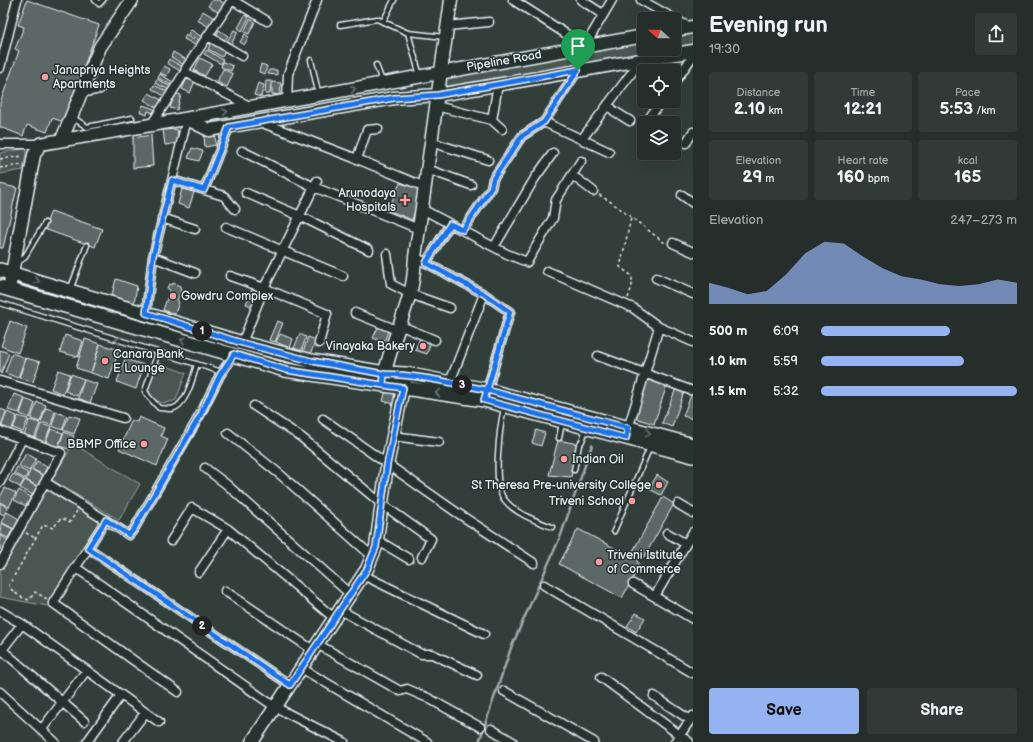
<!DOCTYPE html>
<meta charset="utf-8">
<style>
:root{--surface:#262e2b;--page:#323a37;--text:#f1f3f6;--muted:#a4a8a9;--line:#424a47;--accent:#95b2f1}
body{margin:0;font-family:"Balsamiq Sans",sans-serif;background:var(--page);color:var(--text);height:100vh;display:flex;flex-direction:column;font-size:15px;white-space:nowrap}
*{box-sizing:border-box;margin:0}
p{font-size:13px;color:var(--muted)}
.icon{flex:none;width:22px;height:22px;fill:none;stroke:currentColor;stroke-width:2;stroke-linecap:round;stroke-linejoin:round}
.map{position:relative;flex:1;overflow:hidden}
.side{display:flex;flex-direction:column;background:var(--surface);width:340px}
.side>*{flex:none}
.needle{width:26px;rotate:291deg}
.buttons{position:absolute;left:637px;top:12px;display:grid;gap:8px}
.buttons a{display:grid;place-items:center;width:44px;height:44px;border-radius:4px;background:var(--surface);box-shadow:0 4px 16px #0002,0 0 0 1px var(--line);font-size:20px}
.pin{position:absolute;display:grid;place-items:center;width:34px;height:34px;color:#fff;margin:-41px -17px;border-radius:50% 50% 50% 0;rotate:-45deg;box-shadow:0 0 4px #0007}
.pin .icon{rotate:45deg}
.km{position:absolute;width:20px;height:20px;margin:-10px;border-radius:50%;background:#222;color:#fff;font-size:11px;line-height:20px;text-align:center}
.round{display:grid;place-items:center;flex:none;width:42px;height:42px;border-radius:4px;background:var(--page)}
.summary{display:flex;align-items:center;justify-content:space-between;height:68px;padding:0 16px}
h1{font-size:22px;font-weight:700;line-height:30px}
.stats{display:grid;grid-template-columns:repeat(3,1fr);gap:6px;height:68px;padding:4px 16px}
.stats div{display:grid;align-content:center;border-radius:4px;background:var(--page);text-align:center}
.stats b{font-size:17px;font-weight:700}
.stats small{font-size:11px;font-weight:400}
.stats p{font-size:11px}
.chart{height:112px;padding:8px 16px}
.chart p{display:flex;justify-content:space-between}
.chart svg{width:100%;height:72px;margin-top:4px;fill:var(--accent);opacity:.7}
.action{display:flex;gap:8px;margin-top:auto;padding:8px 16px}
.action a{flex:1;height:46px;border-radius:4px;background:var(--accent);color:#111;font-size:16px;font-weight:700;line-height:46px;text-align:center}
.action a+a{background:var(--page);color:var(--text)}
ul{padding:0 16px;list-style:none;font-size:13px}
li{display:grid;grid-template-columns:64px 48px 1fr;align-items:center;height:30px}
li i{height:10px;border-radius:5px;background:var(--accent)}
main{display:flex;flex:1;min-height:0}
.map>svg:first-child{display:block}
</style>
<main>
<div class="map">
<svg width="693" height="742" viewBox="0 0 693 742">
<rect width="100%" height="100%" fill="#323e39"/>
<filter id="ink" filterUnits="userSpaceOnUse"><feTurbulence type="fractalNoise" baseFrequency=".025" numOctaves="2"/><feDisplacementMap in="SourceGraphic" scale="8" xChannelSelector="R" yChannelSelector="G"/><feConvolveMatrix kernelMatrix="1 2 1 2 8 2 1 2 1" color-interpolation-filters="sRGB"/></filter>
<g filter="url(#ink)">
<!-- green -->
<path fill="#495651" stroke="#98a4a4" d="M693 34V48L442 92 444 74 644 42V49H674V37Z
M27 148 23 170 0 174V153Z
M158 363 186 373 176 400C163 406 153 402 148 389Z
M73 444 140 484 119 520 52 480Z
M44 488 99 522 47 606 0 597V567Z"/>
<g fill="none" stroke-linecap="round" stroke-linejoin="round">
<!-- stream -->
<path stroke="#9ea9ab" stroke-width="2.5" d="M479 742 511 648 561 535 592 445"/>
</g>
<!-- building -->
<path fill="#5c6865" stroke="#e8f1f8" d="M27 0 99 25 64 122 52 118 47 132 27 125 23 136 0 127V103L19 51 15 49 24 27 18 25Z
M212 0H219L225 4 220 13 208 6Z
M203 11 216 19 211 28 197 20Z
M245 15 249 17 242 31 238 28Z
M250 19 255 22 249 34 244 32Z
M191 30 202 37 200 41 188 33Z
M219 30 228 36 224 41 216 36Z
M234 30 238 32 231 44 227 41Z
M245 34 249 37 244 45 240 42Z
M186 35 197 42 195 45 184 39Z
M211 42 226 50 222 57 208 49Z
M207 50 223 60 221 64 204 54Z
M173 52 187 60 184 65 171 57Z
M200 58 212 64 205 76 194 70Z
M169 59 183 67 180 71 167 63Z
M223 62 233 66 231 71 221 67Z
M261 64 267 66 265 74 259 72Z
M164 66 170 69 167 76 160 73Z
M223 69 233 74 227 87 217 82Z
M269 70H277V75L268 74Z
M160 74 173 82 171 85 158 78Z
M187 78 195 81 190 93 182 89Z
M157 79 171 87 169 90 155 83Z
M266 81H271L270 94H265Z
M272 82 281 83 280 95 272 94Z
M258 83 264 85 261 97 254 95Z
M154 85 168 92 166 97 152 89Z
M149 93 163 101 159 109 144 100Z
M175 93 181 95 177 110 170 108Z
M143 105 157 110 156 114 148 111 147 115 140 112Z
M177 129 179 143 165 145 163 130Z
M151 135 153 166 133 168V138Z
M215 135 216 145 205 147 204 136Z
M192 148 203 151 199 161 188 158Z
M400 183 422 190 412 220 388 210Z
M0 184 17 188 3 248H0Z
M182 189 194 192 189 208 178 204Z
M51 211 102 229 95 247 44 229Z
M116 279 137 286 134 304 111 298Z
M173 283 180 286 181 292 177 300 179 302 175 314 163 310 170 290 167 288 169 284 172 285Z
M252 289 261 292 254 307 246 304Z
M10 321 27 328 18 353 1 346Z
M277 321 283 323 275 342 269 340Z
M379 325 389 329 384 342 373 338Z
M280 334 293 339 290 348 276 342Z
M300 334 306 337 301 352 294 348Z
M65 335 83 341 78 357 60 352Z
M308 337 316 340 310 355 303 352Z
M420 338 431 341 427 354 415 350Z
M85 339 100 344 91 373 76 368Z
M100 344 119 350 109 379 91 373Z
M0 350 9 353 1 374 0 373Z
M12 353 25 358 18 378 5 373Z
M26 358 40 362 33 382 19 378Z
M125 359 144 365 136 389 117 382Z
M58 370 70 374 63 394 51 389Z
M71 374 84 379 77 396 65 391Z
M645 378 667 385 654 424 632 417Z
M84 380 97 384 90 403 78 398Z
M677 386 685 389 672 427 662 423Z
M386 390 396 391 394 404 383 401Z
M693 390V419L683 416Z
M14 394 25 398 19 413 8 410Z
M25 399 35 403 30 418 20 414Z
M37 402 46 405 40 422 31 419Z
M46 408 55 411 51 425 41 422Z
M0 409 6 411 1 426 0 425Z
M7 412 17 416 11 431 1 428Z
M56 412 67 416 62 430 52 426Z
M69 415 80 418 74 434 63 430Z
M18 416 28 419 23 432 13 428Z
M139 417 164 428 161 436 168 439 157 466 119 449 132 420 137 422Z
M29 420 40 423 34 439 24 436Z
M41 424 51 427 44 444 35 440Z
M51 429 63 433 57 449 45 445Z
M536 430 545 433 541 446 532 443Z
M64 432 74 436 69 449 59 446Z
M558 440 578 444 571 477 549 475Z
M26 453 36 459 29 471 19 466Z
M37 461 47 467 43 475 32 469Z
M17 467 28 473 25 479 14 473Z
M31 469 43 476 37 486 26 480Z
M13 474 24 480 20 487 9 481Z
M657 475 668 482 661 495 649 489Z
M25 480 37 487 33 495 20 488Z
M5 488 16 493 9 507 0 502V497Z
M19 490 31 497 26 506 14 500Z
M663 497 674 504 644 557 633 551Z
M0 503 8 508 4 515 0 513Z
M7 512 19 519 14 529 1 522Z
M1 523 13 529 8 538 0 534Z
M578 529 637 560 639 567 622 598 559 564Z
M0 535 8 540 3 551 0 549Z
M636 613 645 618 636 632 627 626Z"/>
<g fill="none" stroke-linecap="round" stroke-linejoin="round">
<defs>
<path id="lane" d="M95 0 99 4 103 0
M383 22 394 0
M340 25 377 19 408 33 420 76
M408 33 445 37
M311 60 318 92
M376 65 382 81
M72 117 87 127 132 118
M17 263 24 258 45 223
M70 290 87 245
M0 303 222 372
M158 352 145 391 148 396 159 408C163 408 168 409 172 409 187 405 193 377 197 364
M504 408C500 426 492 484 504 499 514 513 536 521 552 527
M559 438 562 423
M574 470 579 445 582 441 586 429
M614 531 650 447"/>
<path id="street" d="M513 0 585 46 612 0
M581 0 603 14
M641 0 689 27
M447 26 489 22
M208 36 242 56
M0 68 17 0
M185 72 186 68 232 0 267 21
M674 83 693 56
M81 93 100 89
M287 101 288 74 317 0
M608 104 614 111 630 121
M436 106 492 120 498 84
M492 120 502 129
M648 120 661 101
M260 122 357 159 367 130 378 129
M544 122 609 152
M151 125 185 72 251 107
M582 139 642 59
M431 142 488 160
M686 143 693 132
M0 144H40
M242 151 314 187 419 229
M357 159 425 187
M427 169 471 185
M572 175 593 191
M172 180 224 196 235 209
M204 190 229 127
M246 193 300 216 369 250
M682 195 693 203
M422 209 507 254 527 262 553 218 556 200 581 161
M162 218 195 229
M226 227 343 276
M463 230 491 188 493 179 522 136 544 122 578 70
M673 243 693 252
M494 247 535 178 553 153
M387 254 391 284 410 294 450 308
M153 257 195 273
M415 257 484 294 510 312 486 394
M426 263 450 224
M547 271 633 308 659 327 693 342
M230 276 264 288 327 314 319 343
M656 278 693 294
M146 313 153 257 187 119
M355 313 397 330
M399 325 435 340
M242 343 264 288 317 181
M598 356 690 390
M0 381 123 418
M450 382 484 294
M254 406 301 437 382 504 431 539 422 557
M323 419 456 512 534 563
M0 431 61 453 0 564
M627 432 659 327
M228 433 282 476 372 556
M393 436 439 442
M205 468 226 484 350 594
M0 482 22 439
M45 482 129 535 134 529 200 415 220 375 234 355
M678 504 693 513
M106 520 53 603 178 692
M667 533 686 544
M377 540 409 559
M171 541 192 508 228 529
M88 548 290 685
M75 567 275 707 344 742
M199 572 228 529 334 618
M363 575 484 634
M633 584 693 619
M544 585 693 673
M225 591 313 650
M655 596 693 532
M340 610 421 654H432L477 675
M0 611 22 624 159 722
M22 624 2 650 84 721
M317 644 400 691 407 689 428 698 480 727
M301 668 427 742
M601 677 689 742
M504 691 594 742
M0 692 55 742
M654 696 690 720
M42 729 86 671
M491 729 513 742
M87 742 121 695
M123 742 145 713
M675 742 693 716"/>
<path id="secondary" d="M674 30 693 27
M187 119 209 130 394 98 438 95 693 51
M62 139 100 47 132 0
M9 289 34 155 40 144 151 125 644 36
M383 382C388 351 402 323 410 293 414 281 414 269 415 257L451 0
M252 742 367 569 376 547 387 465 406 374"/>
<path id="primary" d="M0 270 242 343 312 361 385 373 406 374 487 390 693 445
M0 287 285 370 484 400 693 456"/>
</defs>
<!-- lane casing -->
<use href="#lane" stroke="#e8f1f8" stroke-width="7"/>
<!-- street casing -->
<use href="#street" stroke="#e8f1f8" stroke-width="11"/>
<!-- secondary casing -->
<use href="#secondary" stroke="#e8f1f8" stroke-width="15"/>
<!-- primary casing -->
<use href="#primary" stroke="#e8f1f8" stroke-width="16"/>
<!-- path -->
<path stroke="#e8f1f8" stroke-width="1.5" stroke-dasharray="3 3" stroke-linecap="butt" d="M0 159 23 156
M0 168 21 165 22 163
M599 195 611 202 665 243
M628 298 632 286V276L620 267 631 218
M26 533 35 538
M47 599 35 592 29 600C22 598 11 592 9 585L43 525 53 528 61 518 70 522 77 511"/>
<!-- lane -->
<use href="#lane" stroke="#26332d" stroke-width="4"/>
<!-- street -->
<use href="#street" stroke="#26332d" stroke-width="8"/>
<!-- secondary -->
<use href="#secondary" stroke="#26332d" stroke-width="12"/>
<!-- primary -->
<use href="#primary" stroke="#26332d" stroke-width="13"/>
</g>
<!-- one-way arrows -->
<defs><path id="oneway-chevron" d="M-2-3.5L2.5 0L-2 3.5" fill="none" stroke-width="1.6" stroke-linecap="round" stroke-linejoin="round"/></defs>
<g stroke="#6a7674">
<use href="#oneway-chevron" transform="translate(353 89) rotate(-10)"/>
<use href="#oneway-chevron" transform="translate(225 112) rotate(-10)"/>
<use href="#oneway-chevron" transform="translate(37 281) rotate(17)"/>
<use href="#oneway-chevron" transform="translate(118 340) rotate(-163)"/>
<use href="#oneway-chevron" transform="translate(183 340) rotate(-164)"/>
<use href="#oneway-chevron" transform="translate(438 393) rotate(-172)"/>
<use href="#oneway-chevron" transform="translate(648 433) rotate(15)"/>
</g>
</g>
<g fill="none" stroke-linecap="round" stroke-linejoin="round" filter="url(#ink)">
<defs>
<path id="route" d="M578 70 438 95 394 98 229 127 204 190 172 180 153 256 146 313 242 343 312 361 384 374 383 385 403 388 387 465 376 547 367 569 290 685 88 548 106 520 129 535 134 529 200 416 220 375 234 354 286 370 383 385 384 374C419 375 453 383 487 390L484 400 626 438 628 428 487 390 510 312 484 294 426 263 450 224 463 230 491 188 493 179 522 136 544 122 578 70"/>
</defs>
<!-- route casing -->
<use href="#route" stroke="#fff" stroke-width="8"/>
<!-- route -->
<use href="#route" stroke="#1a73e8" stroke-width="5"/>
</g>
<!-- markers -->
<g fill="#ff9aa2" stroke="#26332d" stroke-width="1.5">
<circle cx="45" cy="77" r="4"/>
<path d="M403 194h4v4h4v4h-4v4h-4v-4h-4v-4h4z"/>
<circle cx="173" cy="296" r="4"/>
<circle cx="423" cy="346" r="4"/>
<circle cx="105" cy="361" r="4"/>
<circle cx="144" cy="444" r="4"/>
<circle cx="564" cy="459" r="4"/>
<circle cx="659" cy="485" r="4"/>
<circle cx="632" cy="501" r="4"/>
<circle cx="599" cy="562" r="4"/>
</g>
<g text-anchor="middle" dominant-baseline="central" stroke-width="3" stroke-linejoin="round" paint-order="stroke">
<!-- street labels -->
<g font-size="12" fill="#e8f1f8" stroke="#26332d">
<text transform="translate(504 61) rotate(-10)">Pipeline Road</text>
</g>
<!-- poi labels -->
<g font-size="12" fill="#e8f1f8" stroke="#26332d" text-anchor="start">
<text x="53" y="70">Janapriya Heights<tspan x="53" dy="14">Apartments</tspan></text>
<text x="396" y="193" text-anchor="end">Arunodaya<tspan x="396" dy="14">Hospitals</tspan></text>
<text x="181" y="296">Gowdru Complex</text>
<text x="415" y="346" text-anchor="end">Vinayaka Bakery</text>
<text x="113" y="354">Canara Bank<tspan x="113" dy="14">E Lounge</tspan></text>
<text x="136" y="444" text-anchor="end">BBMP Office</text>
<text x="572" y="459">Indian Oil</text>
<text x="651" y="485" text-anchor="end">St Theresa Pre-university College</text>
<text x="624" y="501" text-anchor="end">Triveni School</text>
<text x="607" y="555">Triveni Istitute<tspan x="607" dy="14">of Commerce</tspan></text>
</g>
</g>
</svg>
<div class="buttons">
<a><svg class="needle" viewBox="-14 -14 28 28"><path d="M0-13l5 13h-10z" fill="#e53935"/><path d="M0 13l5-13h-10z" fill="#a4a8a9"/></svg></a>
<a><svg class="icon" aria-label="locate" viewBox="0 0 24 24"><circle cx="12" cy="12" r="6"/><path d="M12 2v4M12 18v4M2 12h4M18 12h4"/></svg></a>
<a><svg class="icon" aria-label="layers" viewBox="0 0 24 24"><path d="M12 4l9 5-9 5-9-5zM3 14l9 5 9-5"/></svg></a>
</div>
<div class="pin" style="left:578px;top:70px;background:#1e9e55"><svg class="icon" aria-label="arrive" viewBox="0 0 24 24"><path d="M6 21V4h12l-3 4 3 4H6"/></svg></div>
<b class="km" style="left:202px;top:331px">1</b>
<b class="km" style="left:202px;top:626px">2</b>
<b class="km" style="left:462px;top:385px">3</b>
</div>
<section class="side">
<div class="summary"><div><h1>Evening run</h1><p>19:30</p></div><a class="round"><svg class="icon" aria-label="share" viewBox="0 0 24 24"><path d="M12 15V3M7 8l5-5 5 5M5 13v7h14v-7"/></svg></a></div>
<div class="stats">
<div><p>Distance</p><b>2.10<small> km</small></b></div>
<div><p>Time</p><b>12:21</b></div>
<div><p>Pace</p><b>5:53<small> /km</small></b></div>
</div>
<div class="stats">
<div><p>Elevation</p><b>29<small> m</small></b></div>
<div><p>Heart rate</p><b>160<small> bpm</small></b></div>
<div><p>kcal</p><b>165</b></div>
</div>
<div class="chart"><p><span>Elevation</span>247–273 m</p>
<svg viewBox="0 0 160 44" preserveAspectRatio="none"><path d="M0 44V31L10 34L20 38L30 36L40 26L50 13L60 6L70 7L80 15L90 22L100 27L110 29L120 32L130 33L140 32L150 29L160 31V44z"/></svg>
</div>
<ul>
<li><b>500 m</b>6:09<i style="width:66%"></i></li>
<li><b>1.0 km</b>5:59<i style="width:73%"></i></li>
<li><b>1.5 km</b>5:32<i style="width:100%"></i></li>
</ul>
<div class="action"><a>Save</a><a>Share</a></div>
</section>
</main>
